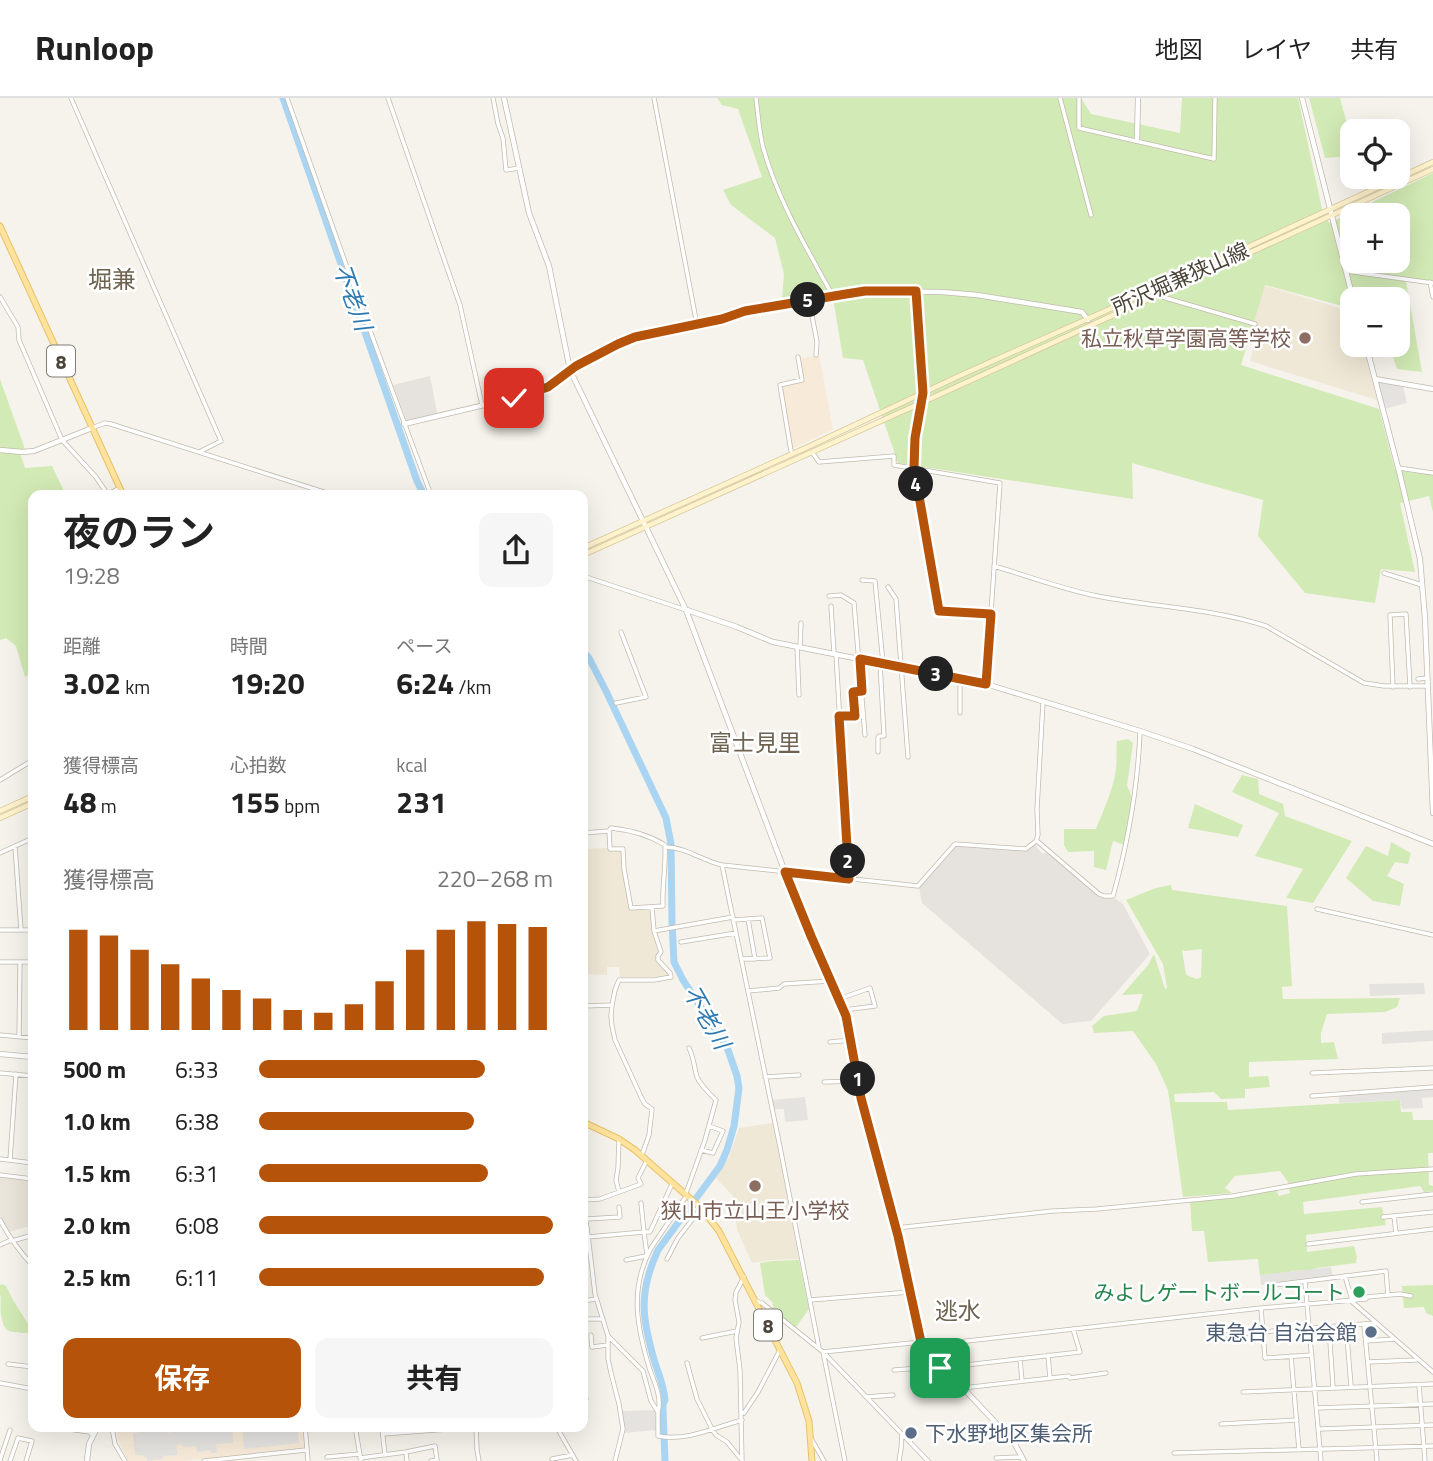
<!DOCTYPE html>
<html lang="ja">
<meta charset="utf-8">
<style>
:root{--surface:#fff;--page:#f6f6f6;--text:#222;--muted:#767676;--line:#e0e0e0;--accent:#b45309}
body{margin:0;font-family:"Titillium Web","Noto Sans JP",sans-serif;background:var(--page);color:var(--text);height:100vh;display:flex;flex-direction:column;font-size:26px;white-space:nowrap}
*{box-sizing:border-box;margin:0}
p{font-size:23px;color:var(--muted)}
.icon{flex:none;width:38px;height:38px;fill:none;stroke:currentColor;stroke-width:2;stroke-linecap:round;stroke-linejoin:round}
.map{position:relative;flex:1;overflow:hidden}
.side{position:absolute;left:28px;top:392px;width:560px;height:942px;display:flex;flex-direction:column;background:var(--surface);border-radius:14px;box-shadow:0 7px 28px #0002}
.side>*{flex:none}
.controls{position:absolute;left:1340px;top:21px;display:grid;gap:14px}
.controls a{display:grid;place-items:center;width:70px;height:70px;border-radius:14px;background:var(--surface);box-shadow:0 7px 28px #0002;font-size:35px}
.pin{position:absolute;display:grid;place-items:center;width:60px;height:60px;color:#fff;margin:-30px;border-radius:14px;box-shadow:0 4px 10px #0006}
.km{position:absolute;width:35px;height:35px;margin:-18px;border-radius:50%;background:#222;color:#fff;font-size:19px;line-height:35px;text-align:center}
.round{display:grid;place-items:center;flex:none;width:74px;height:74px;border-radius:14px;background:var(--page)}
.head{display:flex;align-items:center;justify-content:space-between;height:119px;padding:0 35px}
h1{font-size:38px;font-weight:700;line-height:52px}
.figures{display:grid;grid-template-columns:repeat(3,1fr);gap:10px;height:119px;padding:7px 35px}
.figures div{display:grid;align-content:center}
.figures b{font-size:30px;font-weight:700}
.figures small{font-size:19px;font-weight:400}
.figures p{font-size:19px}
.chart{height:196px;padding:14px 35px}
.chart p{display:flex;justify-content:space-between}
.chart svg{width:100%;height:126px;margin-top:7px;stroke:var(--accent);stroke-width:6}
.button{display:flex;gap:14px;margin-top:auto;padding:14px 35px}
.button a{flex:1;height:80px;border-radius:14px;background:var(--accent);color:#fff;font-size:28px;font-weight:700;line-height:80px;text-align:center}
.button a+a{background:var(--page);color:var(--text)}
ul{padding:0 35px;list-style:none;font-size:23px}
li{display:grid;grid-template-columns:112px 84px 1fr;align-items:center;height:52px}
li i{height:18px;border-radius:9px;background:var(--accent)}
header{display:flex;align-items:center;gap:42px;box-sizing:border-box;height:98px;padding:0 35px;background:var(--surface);border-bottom:2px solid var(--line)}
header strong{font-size:33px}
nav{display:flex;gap:38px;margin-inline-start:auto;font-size:24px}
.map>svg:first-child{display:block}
</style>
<header>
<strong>Runloop</strong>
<nav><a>地図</a><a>レイヤ</a><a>共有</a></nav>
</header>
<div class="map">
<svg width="1433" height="1363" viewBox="0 0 1433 1363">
<rect width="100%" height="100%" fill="#f6f3ec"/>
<!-- residential -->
<path fill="#eae5da" d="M0 1079 33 1083V1127L9 1134 0 1117Z"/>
<!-- commercial -->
<path fill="#f7ead8" d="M819 257 833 331 792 351 781 288 804 283 800 261Z
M117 1328H303L304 1350 183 1363H128L118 1341Z"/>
<!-- industrial -->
<path fill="#e6e2dd" d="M430 278 437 315 407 324 393 287Z
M1034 746H1036L1038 751 1043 756 1047 753 1101 800 1116 801 1123 806 1150 856 1091 923 1063 926 1060 924 922 805 919 790 920 788 956 747 1027 753Z"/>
<!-- education -->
<path fill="#efe8d6" d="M1263 187 1353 214V247H1363L1377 302 1250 263 1258 234 1251 232Z
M609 750 622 753 629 811 651 812 652 834 658 853 656 860 659 866 669 876V879H620L619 869H607V877L583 876V751Z
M773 1025 799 1161 773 1162 752 1165 737 1132 733 1098 715 1079 729 1059 739 1030Z"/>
<!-- green -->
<path fill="#d2eab5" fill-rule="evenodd" d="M717 0H1081L1091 16 1180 35 1182 0H1298L1322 111 1329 125 1433 75V187L1406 183 1422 274 1397 271 1389 247H1398V201H1353V211L1265 187 1241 267 1379 311 1395 372 1433 377V414L1429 398 1400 405 1415 474 1381 471 1375 505 1305 495 1258 438 1263 402 1132 365 1133 401 898 365 863 262 843 260 832 194 782 201 784 176 775 140 731 107 723 92 762 79 738 11 722 7ZM1353 117H1398V163H1353Z
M1309 0H1340L1353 48V58L1325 60Z
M0 281 26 354 19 352 25 370 52 368 66 397H33V575L25 579 16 548 6 540 0 542Z
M1128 641 1133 645 1127 688C1138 704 1128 729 1124 747L1113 743 1106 772 1094 769V753L1068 754 1064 747V731H1096C1104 711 1113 692 1116 671 1117 662 1116 652 1117 643Z
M1242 677 1258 681 1259 696 1283 706 1285 718 1352 743 1313 805 1286 800 1303 771 1255 758 1279 715 1232 694Z
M1195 706 1243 727 1238 739 1188 730Z
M1391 744 1411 755 1408 766 1395 764 1387 778 1404 786 1400 808 1373 803 1346 780 1366 748 1388 758Z
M1171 787 1172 792 1287 808 1292 888 1282 889 1283 901 1400 900 1397 909 1385 914 1327 916 1321 935V945L1334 944 1338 961 1249 964V979L1268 978 1270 989 1245 991V1000L1221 1001 1214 994 1174 996 1175 1004H1227L1228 1012 1400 1002 1401 1014H1412L1413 1022H1433V1055H1428L1429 1087 1433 1088V1093L1424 1094 1420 1088 1303 1104 1304 1116 1382 1109 1386 1127 1306 1137 1307 1154 1354 1148 1357 1159 1356 1165 1317 1170 1313 1172 1291 1173 1289 1175C1279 1176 1270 1177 1260 1178L1258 1161 1208 1164 1204 1133H1192L1190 1103 1276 1092 1279 1098 1290 1095 1288 1084 1280 1073 1235 1078 1225 1090 1232 1095 1183 1099 1168 992 1156 966 1133 933 1094 935 1092 928 1104 918 1137 913 1143 896 1122 897 1148 867 1154 856 1165 891 1167 890 1163 866 1126 802 1156 790ZM1202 851 1201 879 1197 881 1186 877 1182 852 1185 853Z
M799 1162 809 1211 796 1229H794L773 1211V1205L765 1197 760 1165 772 1163Z
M2 1186 6 1188 13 1202 30 1229 29 1235C23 1235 12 1235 7 1232 0 1225 0 1208 1 1199L0 1198V1187Z
M1433 1187V1218L1426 1215 1424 1209 1404 1210 1402 1188Z"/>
<!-- parking -->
<path fill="#e5e3e0" d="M1379 284 1403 288 1407 305 1384 311 1377 286Z
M1424 885 1425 896 1370 898 1369 886Z
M1433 932V943L1382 946V935Z
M1433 991V999L1422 1000 1423 1010 1402 1011 1400 1002 1339 1005V997Z
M805 999 808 1022 785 1024 784 1011H774L771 1002Z
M1331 1169 1333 1179 1261 1187 1260 1177Z
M655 1312 657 1317 656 1332 624 1335 621 1313Z
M200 1328H207V1330L211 1328H232L233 1345 216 1346 217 1355H211L210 1352 197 1354 196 1348 183 1349 182 1346 176 1347 178 1357 163 1358V1361L147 1363V1360L142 1357H135L133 1335 168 1331V1335L172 1334 173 1331Z
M242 1328H297L299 1345 244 1351Z"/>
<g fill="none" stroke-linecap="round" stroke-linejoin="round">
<!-- river -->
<path stroke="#a9d4f2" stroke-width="7" d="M283 0 417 383 424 397
M583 553 589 560 606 593 666 720 671 746 672 824 674 864 683 882 727 949 737 978 739 990 734 1028 727 1052 720 1068 658 1152C638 1195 642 1221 655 1265 659 1277 664 1288 665 1302L663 1305V1312L665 1363"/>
<defs>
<path id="minor" d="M71 0 221 343 199 354
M287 0 355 192 431 397
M388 0 460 207 482 307
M493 0 498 26 503 40 506 72 519 70
M654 0 697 227
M756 0C758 16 759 33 763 49 777 101 807 151 833 198
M1060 0 1091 117
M1079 0V30L1214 61 1215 0
M1346 173 1433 185
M1430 184 1433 199
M916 193 923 295 915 340 914 369 938 513 991 516
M1159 198 1255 226
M0 199 18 229 19 242 62 342 96 379 108 397
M809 202 817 244 816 257
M92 330 105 325 111 326 333 397
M791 353 780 287 802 282 798 259
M812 354 819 364 894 358V367L1000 385 986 586
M1399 370 1433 375
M106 397 120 390
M994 468C1028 478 1062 491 1097 498 1153 509 1211 510 1266 528L1364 585 1384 588H1427
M1384 475 1422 487
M583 478 686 512
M862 482 875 483 883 565
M888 489 896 501 908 659
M829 498 841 497 854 505 865 637
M831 508 834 556
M797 549 799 597
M800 549 801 525
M583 552 585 551
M836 556 849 781
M1418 581 1427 580
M1393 589 1390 517 1406 516 1410 589
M616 605 646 599 621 534
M960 615V581
M840 618H855L853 594 861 593
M878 654V640L879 638H884L880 565
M0 682 33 662
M609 733 610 751H623L624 771 631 810 663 808C662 788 666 769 665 749
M583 735 609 733 611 730C630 732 649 737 665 747V749C686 749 703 763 722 767L918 788 955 746 1026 751 1036 743 1038 737 1037 711 1043 604
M1037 743 1099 796 1104 798H1113C1128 744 1138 689 1140 633
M15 748 21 832
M0 755 33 740
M722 767 780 1049 819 1250
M1317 811 1433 837
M748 821 755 861
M733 822 762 820 770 860 741 861
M0 832H33
M654 833 733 819
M681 844 736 835
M0 864H33
M748 893 779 890 784 886 830 883
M839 901 870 890 875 908 844 912
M583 908 612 907
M0 937 33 940
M19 939 20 864
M830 944 851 942
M0 975 33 978
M1312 975 1433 970
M765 979 799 977
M824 984 858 983
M1312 998 1433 989
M701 1052 713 1055 723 1033 709 1028
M642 1057 649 1037 652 1011 645 1006 642 1001 615 942 612 928 611 918 612 907 615 892 619 882H654L671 879 670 875 658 862V858L661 854 654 833 652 809
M0 1061 33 1065
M10 1062 16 976
M0 1077 33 1081
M619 1094 616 1082 618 1070 619 1041
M686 1095 705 1042 716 1002C709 995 701 988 697 979 694 969 694 960 689 950
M583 1102 600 1101 641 1086 638 1080 647 1062
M1362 1104 1433 1096
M583 1111 587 1129 595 1196 608 1238V1261L611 1275 619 1306 623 1331 615 1363
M1394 1118 1396 1135
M1383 1119 1433 1114
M586 1121 620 1119 619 1109
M0 1122C9 1139 19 1153 33 1168
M896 1130 1053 1113 1097 1111 1233 1098 1356 1076 1433 1071
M588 1139 644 1134 641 1105
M12 1143 33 1137
M1308 1146 1433 1131
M0 1147 11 1142
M647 1157 644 1134H650L672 1086
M667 1161 678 1140 701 1110
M626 1162 646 1158
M1345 1178 1352 1202
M1305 1184 1321 1363
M1274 1187 1386 1173 1388 1197
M810 1202 910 1194
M1350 1202 1433 1274
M583 1203 596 1201
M756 1203 762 1205 823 1254 928 1363
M1261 1210 1265 1260 1312 1257
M583 1221H603
M1364 1226 1377 1363
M1346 1227 1351 1288
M1329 1229 1333 1289
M591 1237 592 1249 608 1247
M608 1238 643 1273 651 1303 658 1314V1338C686 1344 716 1329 742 1322
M1210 1238 1376 1225
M702 1240 737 1233
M1366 1243 1395 1241
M923 1248 1261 1210 1366 1201 1367 1199 1400 1196 1411 1198
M1048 1257 1050 1280
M1291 1258 1299 1352
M1020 1261 1022 1283
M1368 1264 1416 1262
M687 1265 697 1301 712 1331 716 1337 727 1344 740 1360
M8 1266 33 1269
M940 1270 1080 1254 1073 1231
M894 1272 933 1269 936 1266
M583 1282 586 1301 583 1302
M0 1285 33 1291
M1419 1287 1425 1363
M963 1290 1069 1278 1070 1280 1106 1275
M1243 1294 1433 1286
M866 1299 893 1297
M1317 1310 1433 1306
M658 1314C662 1301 655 1285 650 1272 637 1230 629 1191 651 1150L687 1097
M744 1315 758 1294 780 1252
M1221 1326 1297 1322
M90 1328 95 1334
M102 1328 112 1330 115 1346 125 1363
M305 1328 308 1363
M355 1328 361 1363
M476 1328 477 1352 479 1363
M556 1328 576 1363
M55 1329 89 1334 93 1337
M382 1331 385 1357
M1320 1331 1433 1327
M383 1336 476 1329
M972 1337 1005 1335
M812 1342 824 1363
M406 1354 407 1363
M1174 1355 1433 1348
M327 1359 359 1356
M360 1360 406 1354 435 1348 437 1362 431 1363
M996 1360 1021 1359
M552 1361 573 1357
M0 1362 10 1332
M10 1363 18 1340 32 1343 26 1363
M204 1363 306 1352
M742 1363 740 1272 736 1240 739 1224 735 1202 736 1194 744 1179
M845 1363 823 1254 921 1244
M899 1363 901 1351 902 1336"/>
<path id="tertiary" d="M504 0 529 115 549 168 570 272 686 512 785 774 811 838 846 918 861 1000 894 1121 924 1252 929 1260 963 1290 1011 1341 1016 1348 1024 1363
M1302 0 1353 201
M1137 43 1138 0
M1366 247 1400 377 1420 461 1425 521 1433 715
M1375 281 1433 291
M404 326 514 300 548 289 576 268 628 241 722 221 745 213 833 198 865 193 942 194 977 197 1082 214 1088 222
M0 352 22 354 34 353 92 330
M687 512 737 529 773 544 986 586 1140 633 1193 651 1433 746
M0 956 33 959
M87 1363 89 1346 98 1328"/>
<path id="secondary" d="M583 450 810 348 959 278 1202 170 1433 64
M583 457 921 305 1433 71
M0 713 33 698
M0 720 33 705"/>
<path id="primary" d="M0 128 123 397
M583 1024 619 1041 635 1052 701 1110 719 1133 797 1285 809 1323 812 1363"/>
</defs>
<!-- minor casing -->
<use href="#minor" stroke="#c2bbae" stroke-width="5"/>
<!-- tertiary casing -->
<use href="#tertiary" stroke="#c2bbae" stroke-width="6"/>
<!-- secondary casing -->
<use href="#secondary" stroke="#d6c79b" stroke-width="6"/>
<!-- primary casing -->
<use href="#primary" stroke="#e6c16a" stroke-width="7"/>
<!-- minor -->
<use href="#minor" stroke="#fff" stroke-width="3.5"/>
<!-- tertiary -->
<use href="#tertiary" stroke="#fff" stroke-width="4.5"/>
<!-- secondary -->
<use href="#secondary" stroke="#fff3cd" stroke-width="4.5"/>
<!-- primary -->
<use href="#primary" stroke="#ffe39c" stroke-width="5"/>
</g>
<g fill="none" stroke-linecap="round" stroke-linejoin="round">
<defs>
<path id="route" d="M514 300 548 289 576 268 618 246 635 239 722 221 745 213 846 196 865 193H916L923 295 915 340 914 369 939 513 991 516 986 586 860 561 862 593 853 594 855 618H839L849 781 785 774 811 838 846 918 861 1000 898 1138 921 1244 927 1258 940 1270"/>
</defs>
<!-- route casing -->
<use href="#route" stroke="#fff" stroke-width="14"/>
<!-- route -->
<use href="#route" stroke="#b45309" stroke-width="9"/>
</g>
<!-- markers -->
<g fill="#8d6e63" stroke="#fff" stroke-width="2.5">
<circle cx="1305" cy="240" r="7"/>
<circle cx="755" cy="1088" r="7"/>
</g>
<circle fill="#2e9e5b" stroke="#fff" stroke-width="2.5" cx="1359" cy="1194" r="7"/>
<g fill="#5c6f8a" stroke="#fff" stroke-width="2.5">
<circle cx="1371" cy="1234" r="7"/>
<circle cx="911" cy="1335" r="7"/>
</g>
<g text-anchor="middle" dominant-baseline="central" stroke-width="5" stroke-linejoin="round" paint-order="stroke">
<!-- shield labels -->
<g fill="#fff" stroke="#817c74" stroke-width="2">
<rect x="47" y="247.5" width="28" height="31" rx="5"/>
<rect x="754" y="1211.5" width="28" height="31" rx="5"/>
</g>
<g font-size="19" font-weight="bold" fill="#4b4439">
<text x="61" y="263">8</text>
<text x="768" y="1227">8</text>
</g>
<!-- street labels -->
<g font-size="21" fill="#4b4439" stroke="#fff">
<text transform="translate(1180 180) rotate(-24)">所沢堀兼狭山線</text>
</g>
<!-- education labels -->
<g font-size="21" fill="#785e54" stroke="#fff" text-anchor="end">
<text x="1291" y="240">私立秋草学園高等学校</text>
<text x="755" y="1112" text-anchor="middle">狭山市立山王小学校</text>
</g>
<!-- leisure labels -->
<g font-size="21" fill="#27864d" stroke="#fff" text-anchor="end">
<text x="1345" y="1194">みよしゲートボールコート</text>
</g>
<!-- service labels -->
<g font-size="21" fill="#4e5e75" stroke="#fff" text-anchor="end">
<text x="1357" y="1234">東急台 自治会館</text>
<text x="925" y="1335" text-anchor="start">下水野地区集会所</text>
</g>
<!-- water labels -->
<g font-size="23" font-style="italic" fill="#2e7ab2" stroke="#fff">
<text transform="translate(353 199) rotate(70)">不老川</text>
<text transform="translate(707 919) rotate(60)">不老川</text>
</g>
<!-- neighbourhood labels -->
<g font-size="23" fill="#6e6250" stroke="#fff">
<text x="755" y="644">富士見里</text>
<text x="958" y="1212">逃水</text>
</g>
<!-- quarter labels -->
<g font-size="24" fill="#6e6250" stroke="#fff">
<text x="112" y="181">堀兼</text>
</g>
</g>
</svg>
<div class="controls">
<a><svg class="icon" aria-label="locate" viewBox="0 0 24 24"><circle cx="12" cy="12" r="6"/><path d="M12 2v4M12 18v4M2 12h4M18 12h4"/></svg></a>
<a>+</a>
<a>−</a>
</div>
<div class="pin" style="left:940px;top:1270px;background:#1e9e55"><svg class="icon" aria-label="arrive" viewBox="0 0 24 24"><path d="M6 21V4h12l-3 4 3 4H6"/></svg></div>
<div class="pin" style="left:514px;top:300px;background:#d93025"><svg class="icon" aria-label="check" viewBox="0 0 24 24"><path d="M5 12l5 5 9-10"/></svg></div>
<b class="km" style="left:858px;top:981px">1</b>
<b class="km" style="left:848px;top:763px">2</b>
<b class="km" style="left:936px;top:576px">3</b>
<b class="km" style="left:916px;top:386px">4</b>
<b class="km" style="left:808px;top:202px">5</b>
<section class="side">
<div class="head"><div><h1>夜のラン</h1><p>19:28</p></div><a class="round"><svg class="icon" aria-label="share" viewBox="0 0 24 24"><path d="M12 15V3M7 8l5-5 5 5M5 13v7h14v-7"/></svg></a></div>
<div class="figures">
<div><p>距離</p><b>3.02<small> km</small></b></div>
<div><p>時間</p><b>19:20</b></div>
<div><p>ペース</p><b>6:24<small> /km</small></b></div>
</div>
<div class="figures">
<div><p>獲得標高</p><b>48<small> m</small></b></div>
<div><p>心拍数</p><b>155<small> bpm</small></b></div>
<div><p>kcal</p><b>231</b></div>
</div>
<div class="chart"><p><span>獲得標高</span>220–268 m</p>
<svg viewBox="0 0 160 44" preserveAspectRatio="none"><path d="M5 44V9M15 44V11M25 44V16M35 44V21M45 44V26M55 44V30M65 44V33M75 44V37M85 44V38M95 44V35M105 44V27M115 44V16M125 44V9M135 44V6M145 44V7M155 44V8"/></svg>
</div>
<ul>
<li><b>500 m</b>6:33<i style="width:77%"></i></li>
<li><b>1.0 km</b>6:38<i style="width:73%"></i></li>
<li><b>1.5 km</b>6:31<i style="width:78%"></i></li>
<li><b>2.0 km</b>6:08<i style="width:100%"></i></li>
<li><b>2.5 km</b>6:11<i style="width:97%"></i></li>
</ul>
<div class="button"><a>保存</a><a>共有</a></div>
</section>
</div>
